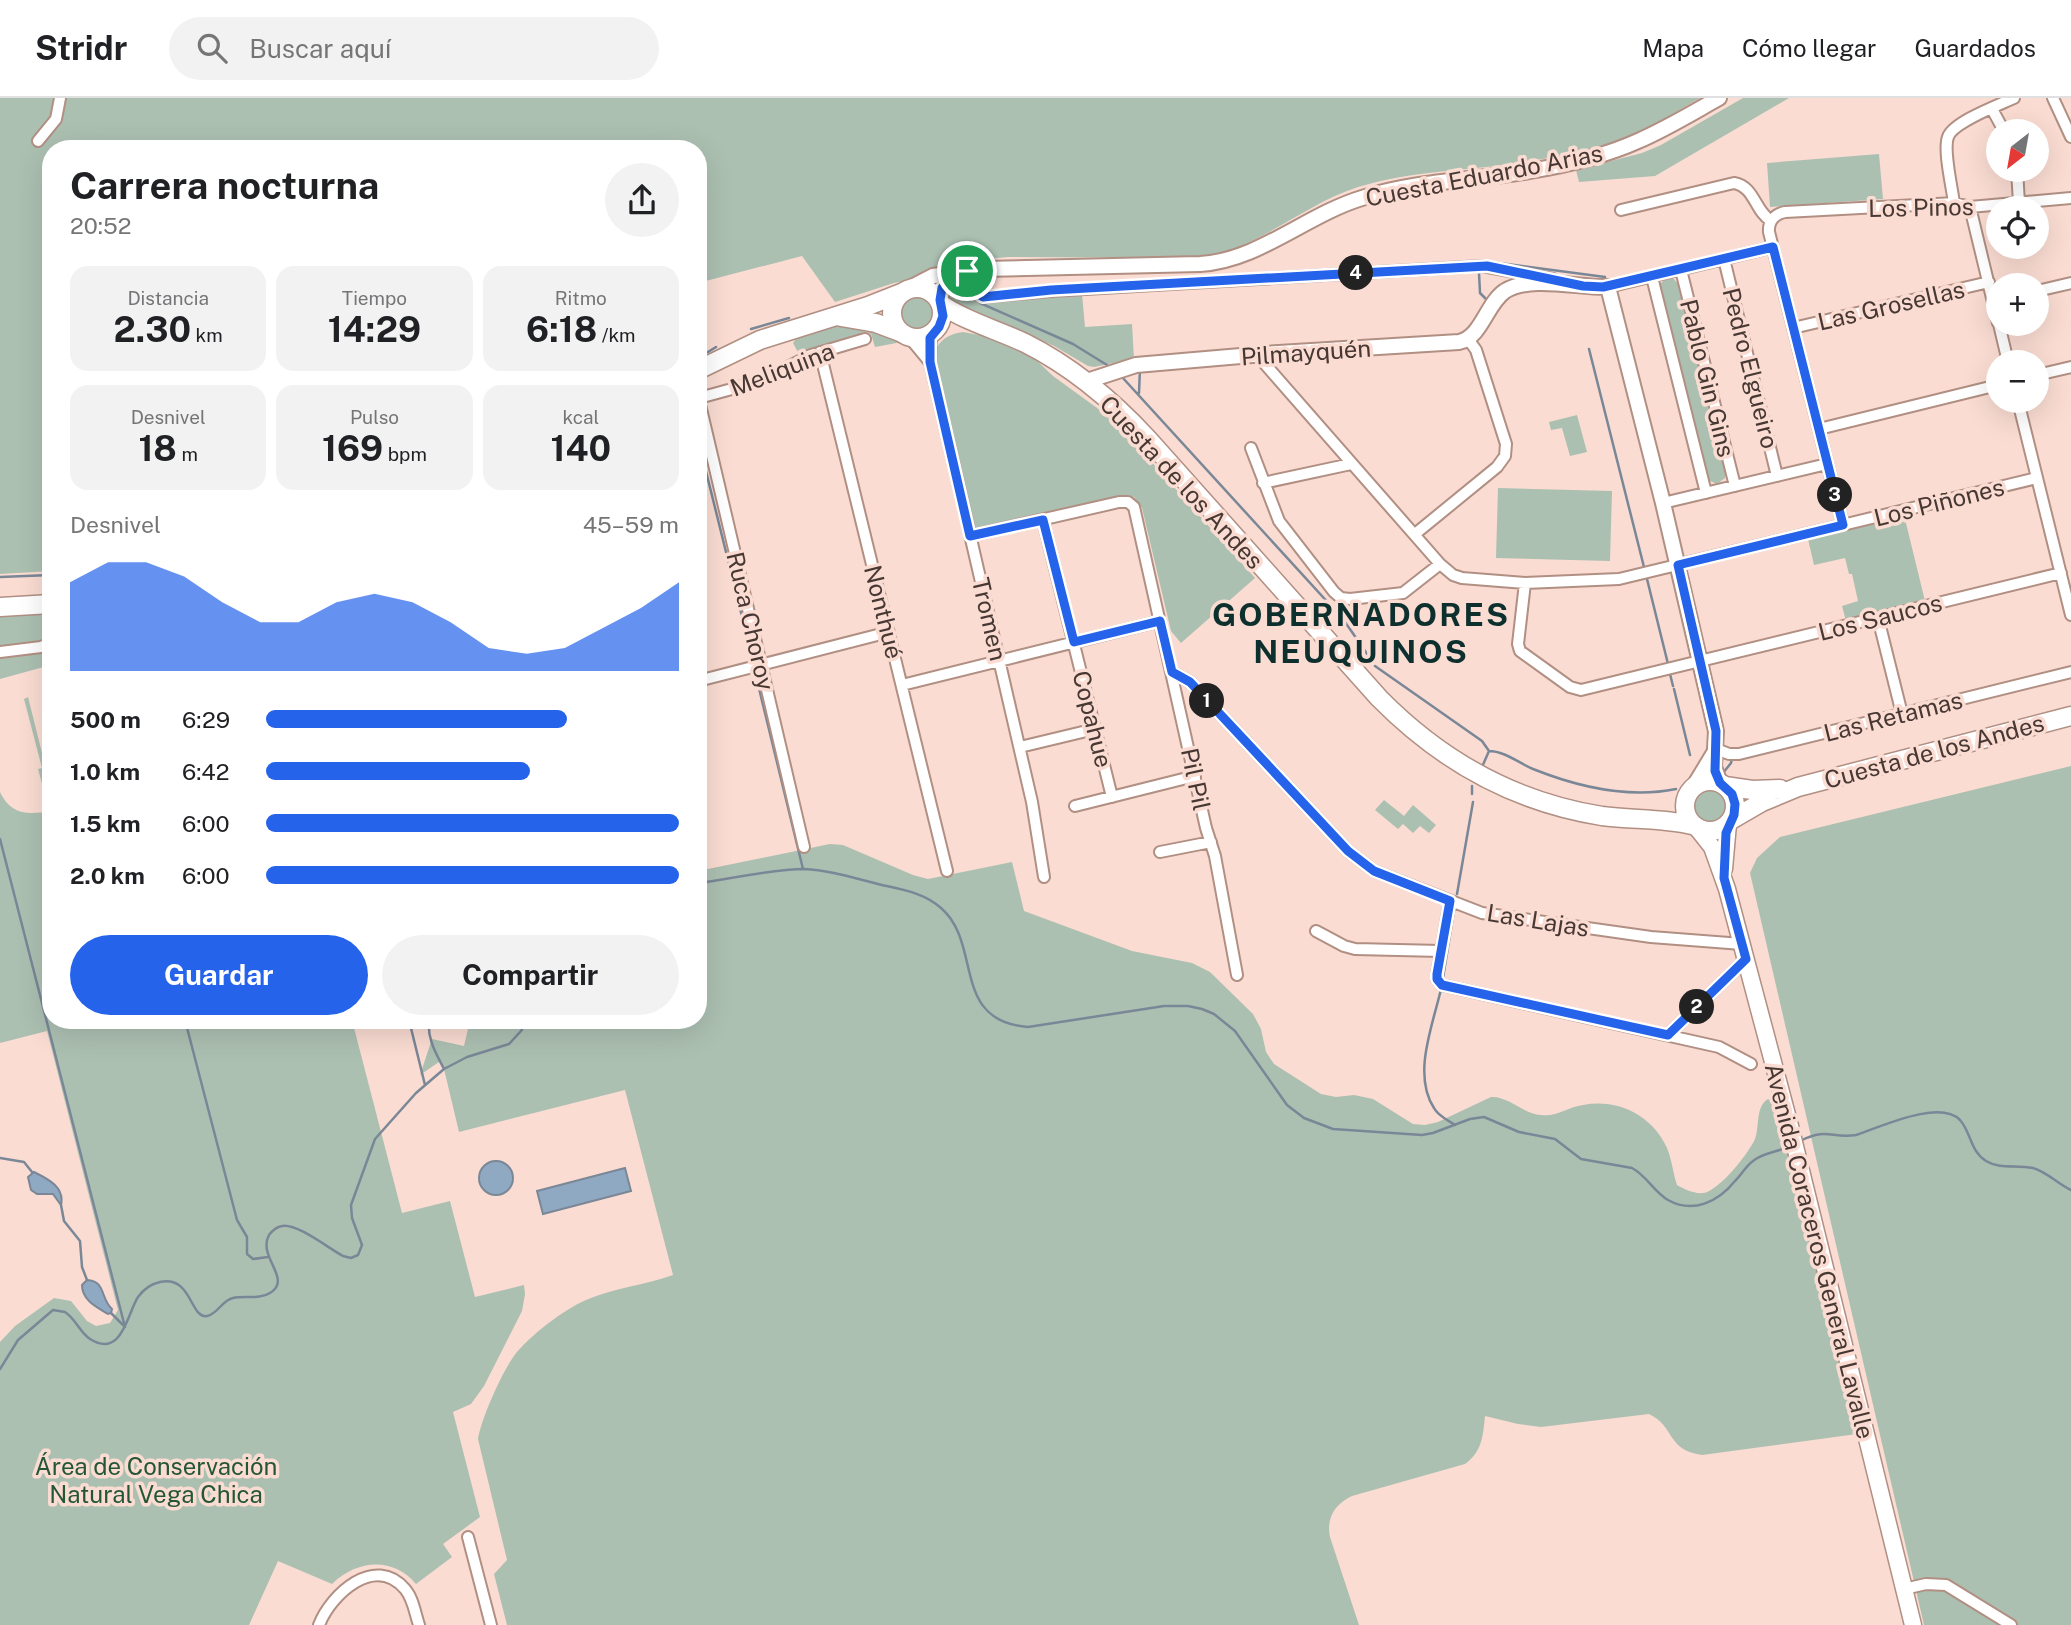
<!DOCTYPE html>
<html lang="es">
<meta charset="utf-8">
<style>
:root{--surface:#fff;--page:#f2f2f2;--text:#202124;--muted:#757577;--line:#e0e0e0;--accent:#2563eb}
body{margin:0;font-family:"Public Sans",sans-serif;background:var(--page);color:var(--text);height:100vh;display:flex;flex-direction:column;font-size:26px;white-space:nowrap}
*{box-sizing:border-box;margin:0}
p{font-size:23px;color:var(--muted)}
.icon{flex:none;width:38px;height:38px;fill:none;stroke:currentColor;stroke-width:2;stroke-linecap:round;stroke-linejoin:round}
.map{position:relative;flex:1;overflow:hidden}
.drawer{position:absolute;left:42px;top:42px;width:665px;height:889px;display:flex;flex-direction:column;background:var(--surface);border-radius:28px;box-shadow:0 7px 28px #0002}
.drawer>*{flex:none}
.needle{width:46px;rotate:211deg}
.buttons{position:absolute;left:1986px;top:21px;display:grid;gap:14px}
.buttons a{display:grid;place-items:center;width:63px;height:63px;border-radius:50%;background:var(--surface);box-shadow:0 7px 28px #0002;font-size:35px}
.pin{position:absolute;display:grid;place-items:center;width:60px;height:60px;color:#fff;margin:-30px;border:4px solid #fff;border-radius:50%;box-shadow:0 2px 7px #0007}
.km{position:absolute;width:35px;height:35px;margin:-18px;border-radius:50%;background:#222;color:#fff;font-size:19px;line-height:35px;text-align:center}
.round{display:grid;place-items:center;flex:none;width:74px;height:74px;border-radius:37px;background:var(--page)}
.head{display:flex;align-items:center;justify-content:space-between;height:119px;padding:0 28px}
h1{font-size:38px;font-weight:700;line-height:52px}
.metrics{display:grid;grid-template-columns:repeat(3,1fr);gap:10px;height:119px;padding:7px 28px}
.metrics div{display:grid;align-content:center;border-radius:18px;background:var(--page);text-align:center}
.metrics b{font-size:35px;font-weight:700}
.metrics small{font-size:19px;font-weight:400}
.metrics p{font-size:19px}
.chart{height:196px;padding:14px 28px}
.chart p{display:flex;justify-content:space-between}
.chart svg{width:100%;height:126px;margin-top:7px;fill:var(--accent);opacity:.7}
.action{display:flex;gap:14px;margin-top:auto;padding:14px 28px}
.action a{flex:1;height:80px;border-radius:42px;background:var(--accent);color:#fff;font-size:28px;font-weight:700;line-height:80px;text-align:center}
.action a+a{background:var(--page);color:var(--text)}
ul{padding:0 28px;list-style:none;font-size:23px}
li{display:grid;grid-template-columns:112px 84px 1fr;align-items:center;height:52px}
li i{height:18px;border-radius:9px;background:var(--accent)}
header{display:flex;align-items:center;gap:42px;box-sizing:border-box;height:98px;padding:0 35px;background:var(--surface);border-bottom:2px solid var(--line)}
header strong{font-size:33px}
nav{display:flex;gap:38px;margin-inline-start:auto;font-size:24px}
.search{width:490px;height:63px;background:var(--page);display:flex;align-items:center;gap:18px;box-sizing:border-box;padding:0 24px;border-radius:38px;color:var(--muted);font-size:26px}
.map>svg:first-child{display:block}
</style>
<header>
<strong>Stridr</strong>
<div class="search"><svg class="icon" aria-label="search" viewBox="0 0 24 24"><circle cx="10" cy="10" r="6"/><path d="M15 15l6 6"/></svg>Buscar aquí</div>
<nav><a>Mapa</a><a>Cómo llegar</a><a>Guardados</a></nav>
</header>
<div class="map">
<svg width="2071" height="1527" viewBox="0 0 2071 1527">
<rect width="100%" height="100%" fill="#fadcd2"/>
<!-- green -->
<path fill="#acc0b2" d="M0 0H1700C1676 14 1651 29 1625 40 1597 50 1566 57 1537 62 1478 73 1416 71 1358 89 1302 107 1258 152 1198 160L1008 159 956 164 957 174 894 185 835 204 802 158 698 185V51H51V473L0 476Z
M1743 0H1789L1655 78 1579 84 1576 72 1642 55 1661 47Z
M1879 56 1883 101 1770 109 1767 65Z
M1666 180H1673L1679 187 1726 374 1725 380 1717 386 1708 382 1659 187Z
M958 181 970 199 980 205 1082 196 1085 229 1132 226 1134 261 1094 269 1088 268 1054 248 1001 224 972 216 952 206 947 197 948 191Z
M898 215a19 19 0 1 1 38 0a19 19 0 1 1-38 0Z
M845 226 880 231 907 243 875 249 871 236 865 233C846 246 820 246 800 258L793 245 797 239Z
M963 234 985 238 1034 260 1053 278 1104 315 1132 342 1255 480 1181 545 1171 533 1142 410 1134 399 1126 398 979 431 974 429 934 260C936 244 947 236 963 234Z
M1577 317 1587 354 1570 358 1562 330 1551 332 1549 324Z
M1498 390 1612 393 1610 463 1496 460Z
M1904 417 1925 503 1846 523 1842 508 1858 503 1852 476H1849L1845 460 1814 467 1808 441Z
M51 515V539L46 542 0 549V519Z
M51 550V567L0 581V559Z
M28 599 44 663 51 662V699L46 700 38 671 42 670 24 601Z
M2071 668V1527H1924L1750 775 1757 760 1780 739Z
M1691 708a19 19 0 1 1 38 0a19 19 0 1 1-38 0Z
M0 694C11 717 28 717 51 713V922H352L402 1115 450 1103 475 1199 524 1187 525 1196 522 1213 484 1288 471 1306 453 1314 480 1419 443 1446 452 1459 416 1486C393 1458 356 1462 332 1486L278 1463 249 1527H0V1244L15 1228 54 1200 71 1203 87 1223 96 1228 110 1225 118 1212 47 933 0 945Z
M1384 702 1404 718 1413 707 1436 727 1429 735 1420 728 1413 735 1403 726 1398 731 1375 712Z
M830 746 843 747 913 777 928 781 1012 764 1024 813 1132 853 1192 865 1210 874 1253 916 1261 931 1266 954 1274 966 1321 996 1336 999 1354 997 1373 1001 1413 1026 1425 1027 1438 1024 1491 999C1509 998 1523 1016 1541 1017 1557 1019 1568 1009 1583 1007 1618 1000 1653 1018 1667 1050 1672 1062 1673 1075 1677 1087 1684 1091 1694 1096 1703 1095 1718 1094 1749 1055 1755 1041 1760 1028 1755 1009 1768 1001L1774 1003 1777 1008 1857 1336 1702 1357C1666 1352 1675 1328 1649 1316L1541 1329 1518 1326 1485 1318C1483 1338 1482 1354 1465 1366L1352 1398C1335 1406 1326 1420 1330 1439L1359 1527H507L494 1476 507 1462 478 1341C481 1321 502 1274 514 1258 528 1239 564 1211 586 1202 613 1190 645 1187 673 1177L625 992 459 1034 444 971 439 964 420 977 432 941 464 948 470 922 518 924 519 922H698V773Z"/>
<!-- water -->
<path fill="#90a9c2" stroke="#7a8797" stroke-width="2" d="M479 1080a17 17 0 1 1 34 0a17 17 0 1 1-34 0Z
M625 1070 631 1093 543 1116 537 1093Z
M34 1074C48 1081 65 1089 61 1107L53 1096H37L31 1092 28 1079Z
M87 1182C106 1183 100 1200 112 1211L111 1215 108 1216C96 1209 82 1202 82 1187Z"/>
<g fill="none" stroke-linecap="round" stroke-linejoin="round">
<!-- stream -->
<path stroke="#7a8797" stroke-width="2.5" d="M1484 163 1605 179
M1479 175 1480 195 1488 203
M980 205 1073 246 1107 267
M751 231 789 220
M1589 251 1644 469
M708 254 716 249
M1122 279 1343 521 1372 563
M1139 295 1140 270
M698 341 753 563
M0 479 51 477
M1647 481 1668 566
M1375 568 1482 643 1489 653C1504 653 1519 665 1533 671 1578 689 1627 701 1676 691
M755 574 803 771
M1670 576 1673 588
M1674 591 1690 657
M1482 669 1489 653
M1723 675 1731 665 1732 660
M1472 696V688
M0 741 125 1229
M698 785C731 781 772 771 804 771 830 772 857 781 882 787 904 792 924 795 941 810 983 846 950 923 1028 929L1164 908H1188L1202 911 1214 916 1235 933 1287 1007 1304 1020 1333 1031 1422 1037 1433 1035 1470 1021 1484 1019 1519 1034 1555 1041 1581 1061 1632 1070C1647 1078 1654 1094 1668 1102 1693 1116 1718 1104 1735 1083 1741 1077 1746 1068 1753 1063 1762 1055 1777 1054 1788 1049
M1457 796 1473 704
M1443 880 1454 812
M1441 891C1433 927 1412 976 1434 1010 1438 1018 1448 1022 1455 1027
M185 922 237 1122 247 1139V1156L253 1161 268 1159
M409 922 425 987
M429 922C427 941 436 955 444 971
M1800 1043C1828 1029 1831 1041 1856 1037 1881 1029 1939 1001 1960 1022 1971 1034 1970 1053 1986 1063 2001 1072 2017 1066 2033 1070 2047 1074 2058 1086 2071 1092
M0 1060 24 1064 32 1074
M61 1107 64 1123 80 1143 82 1169 87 1182
M111 1215 123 1227
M0 1271 18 1242 53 1212 65 1214C76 1221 80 1235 90 1241 122 1261 127 1216 138 1199 143 1192 151 1186 160 1184 192 1177 190 1221 207 1218 218 1216 222 1202 233 1200 245 1197 259 1202 270 1195 293 1181 257 1159 269 1137 272 1133 276 1129 282 1128 297 1125 328 1150 343 1158L351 1160 358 1157 362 1147 352 1120 351 1107 375 1041 416 995 444 971 467 959 509 946 521 933 527 922"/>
<defs>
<path id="minor" d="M2053 0 2071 39
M1992 11 2004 33
M38 43 56 21 60 0
M2017 72 2019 105
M1954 105C1952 89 1943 52 1948 39 1953 24 1999 7 2014 0
M1970 109 1998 225
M1621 112 1734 85C1755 89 1754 112 1771 123
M1724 161 1777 378
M1681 172 1735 388
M967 173C970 185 971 197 985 199L1051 193 1482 168 1553 181
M1652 179 1706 395
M1608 189 1773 149
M2037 193 2071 185
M1999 226 2008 264
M1793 230 1989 184
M931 236 930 264 1032 704 1044 779
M909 239 928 262
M820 254 947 773
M1257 257 1440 466 1453 477 1462 480 1525 485 1619 481 2037 380
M2037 277 2071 269
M698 298 804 749
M699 300 761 283 811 257 865 241
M2018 303 2071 517
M1819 331 1998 287
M1251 350 1279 423 1334 494 1341 500 1350 501 1403 495 1440 466
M1263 385 1351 366
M1663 405 1827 366
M1043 422 1112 699
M1843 427 1769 134C1768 123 1775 116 1785 114L1955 105 1970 109 2071 100
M1415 436 1497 369 1505 358 1506 346 1476 252 1468 241
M970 438 1119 404H1128L1134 409 1206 730 1215 758 1237 877
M1525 485 1518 546 1520 553 1570 589 1581 592 2061 475
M1878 520 1902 616
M0 554 41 549 51 545
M1172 574 1190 584 1348 753 1374 773 1482 815 1651 839 1742 846
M698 583 889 534
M902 587 1160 523
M1020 649 1095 631
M1716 651 1729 656H1739L2071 574
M1075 708 1195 678
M1160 754 1211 744
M1450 803 1437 876V881L1442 887 1719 949 1751 966
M1316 833 1344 848 1355 851 1441 853
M1668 937 1746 861
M468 1439 491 1527
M1904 1491 1926 1486 1946 1487 2011 1527
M319 1527C331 1496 375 1456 405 1491 413 1500 415 1515 419 1527"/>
<path id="tertiary" d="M906 192 933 178 983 171 1200 166C1258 163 1306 117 1362 100 1417 82 1474 83 1530 73 1566 67 1605 58 1638 43 1666 31 1692 15 1719 0
M940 202 944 186 957 174
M1087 283 1136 267 1264 256 1459 244C1482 239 1486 206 1505 193 1530 177 1579 190 1608 189L1663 405 1716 633 1714 669 1720 685
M1694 688 1714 655"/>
<path id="secondary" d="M1697 730 1712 749 1727 791 1790 1028 1913 1527
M1724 771 1728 726"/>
<path id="primary" d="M892 215a25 25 0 1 1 50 0a25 25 0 1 1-50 0Z
M942 207C967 224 998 232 1025 245 1073 269 1112 302 1148 341L1379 600C1441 663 1513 704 1602 718 1632 722 1662 720 1692 727
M841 219 876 225 900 234
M698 272 760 242 868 208 901 195
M0 509 51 506
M1685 708a25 25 0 1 1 50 0a25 25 0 1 1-50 0Z
M1725 688 1752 692 1780 691
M1731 722 1762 704 1798 689 2071 618"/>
</defs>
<!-- minor casing -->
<use href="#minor" stroke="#b18f83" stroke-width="14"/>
<!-- tertiary casing -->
<use href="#tertiary" stroke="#b18f83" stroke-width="18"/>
<!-- secondary casing -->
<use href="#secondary" stroke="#b18f83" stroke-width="19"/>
<!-- primary casing -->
<use href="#primary" stroke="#b18f83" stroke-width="21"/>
<!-- minor -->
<use href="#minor" stroke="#fff" stroke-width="10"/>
<!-- tertiary -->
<use href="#tertiary" stroke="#fff" stroke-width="14"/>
<!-- secondary -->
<use href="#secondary" stroke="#fff" stroke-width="16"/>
<!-- primary -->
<use href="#primary" stroke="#fff" stroke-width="18"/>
</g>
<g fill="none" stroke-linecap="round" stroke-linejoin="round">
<defs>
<path id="route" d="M1773 149 1843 427 1678 467 1716 633 1715 673 1720 685 1732 696 1735 706 1734 717 1726 735 1724 780 1746 861 1668 937 1442 887 1437 881V876L1450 803 1374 773 1348 753 1190 584 1172 574 1160 523 1074 544 1043 422 970 438 930 264V240L939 229 943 218 940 202 942 190 953 176 967 173 972 192 983 199 1051 192 1487 168 1583 188 1603 189Z"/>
</defs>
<!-- route casing -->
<use href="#route" stroke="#fff" stroke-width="14"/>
<!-- route -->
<use href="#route" stroke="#2563eb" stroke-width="9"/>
</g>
<g text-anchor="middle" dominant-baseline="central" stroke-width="7" stroke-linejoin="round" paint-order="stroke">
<!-- street labels -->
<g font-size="24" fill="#473833" stroke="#fadcd2">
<text transform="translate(1484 77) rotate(-11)">Cuesta Eduardo Arias</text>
<text transform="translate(1921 109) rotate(-1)">Los Pinos</text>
<text transform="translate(1891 207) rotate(-13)">Las Grosellas</text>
<text transform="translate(1306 254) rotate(-4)">Pilmayquén</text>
<text transform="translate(1751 270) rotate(76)">Pedro Elgueiro</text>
<text transform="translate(782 271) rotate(-21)">Meliquina</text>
<text transform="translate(1708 280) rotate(76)">Pablo Gin Gins</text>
<text transform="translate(1182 384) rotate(47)">Cuesta de los Andes</text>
<text transform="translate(1939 404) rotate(-14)">Los Piñones</text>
<text transform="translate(884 514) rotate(76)">Nonthué</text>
<text transform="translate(1880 519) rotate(-14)">Los Saucos</text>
<text transform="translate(990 521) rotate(77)">Tromen</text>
<text transform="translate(751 523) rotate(77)">Ruca Choroy</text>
<text transform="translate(1893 618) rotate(-14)">Las Retamas</text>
<text transform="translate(1093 621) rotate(76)">Copahue</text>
<text transform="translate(1934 653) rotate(-15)">Cuesta de los Andes</text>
<text transform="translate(1196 681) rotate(78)">Pil Pil</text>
<text transform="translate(1538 822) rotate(9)">Las Lajas</text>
<text transform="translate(1820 1153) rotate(76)">Avenida Coraceros General Lavalle</text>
</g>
<!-- park labels -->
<g font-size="24" fill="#235636" stroke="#fadcd2">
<text x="156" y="1368">Área de Conservación<tspan x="156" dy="28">Natural Vega Chica</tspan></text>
</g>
<!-- district labels -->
<g font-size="32" font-weight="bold" letter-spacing="2" fill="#0d302e" stroke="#fadcd2">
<text x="1361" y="516">GOBERNADORES<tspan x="1361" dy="37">NEUQUINOS</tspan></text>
</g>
</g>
</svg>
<div class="buttons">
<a><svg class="needle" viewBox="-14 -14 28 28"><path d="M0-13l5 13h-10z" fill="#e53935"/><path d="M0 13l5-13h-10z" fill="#757577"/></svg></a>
<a><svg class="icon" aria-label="locate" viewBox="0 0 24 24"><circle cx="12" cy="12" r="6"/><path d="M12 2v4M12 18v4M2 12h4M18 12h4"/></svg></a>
<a>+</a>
<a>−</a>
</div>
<div class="pin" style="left:967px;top:173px;background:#1e9e55"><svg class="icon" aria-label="arrive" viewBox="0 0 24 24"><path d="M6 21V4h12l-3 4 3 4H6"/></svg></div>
<b class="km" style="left:1207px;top:603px">1</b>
<b class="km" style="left:1697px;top:909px">2</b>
<b class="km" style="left:1835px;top:397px">3</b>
<b class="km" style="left:1356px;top:175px">4</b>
<section class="drawer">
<div class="head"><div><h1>Carrera nocturna</h1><p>20:52</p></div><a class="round"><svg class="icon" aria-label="share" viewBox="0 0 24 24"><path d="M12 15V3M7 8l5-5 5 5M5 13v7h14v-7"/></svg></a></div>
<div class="metrics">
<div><p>Distancia</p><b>2.30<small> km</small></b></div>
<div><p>Tiempo</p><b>14:29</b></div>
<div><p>Ritmo</p><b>6:18<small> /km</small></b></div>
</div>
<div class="metrics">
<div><p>Desnivel</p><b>18<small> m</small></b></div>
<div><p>Pulso</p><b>169<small> bpm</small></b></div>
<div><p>kcal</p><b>140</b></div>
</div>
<div class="chart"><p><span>Desnivel</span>45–59 m</p>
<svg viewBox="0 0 160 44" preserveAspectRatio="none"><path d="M0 44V13L10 6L20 6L30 11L40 20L50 27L60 27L70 20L80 17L90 20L100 27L110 36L120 38L130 36L140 29L150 22L160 13V44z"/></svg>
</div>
<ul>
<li><b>500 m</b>6:29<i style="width:73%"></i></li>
<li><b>1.0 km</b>6:42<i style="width:64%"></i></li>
<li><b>1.5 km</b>6:00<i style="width:100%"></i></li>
<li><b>2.0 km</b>6:00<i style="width:100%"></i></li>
</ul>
<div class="action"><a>Guardar</a><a>Compartir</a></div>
</section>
</div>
